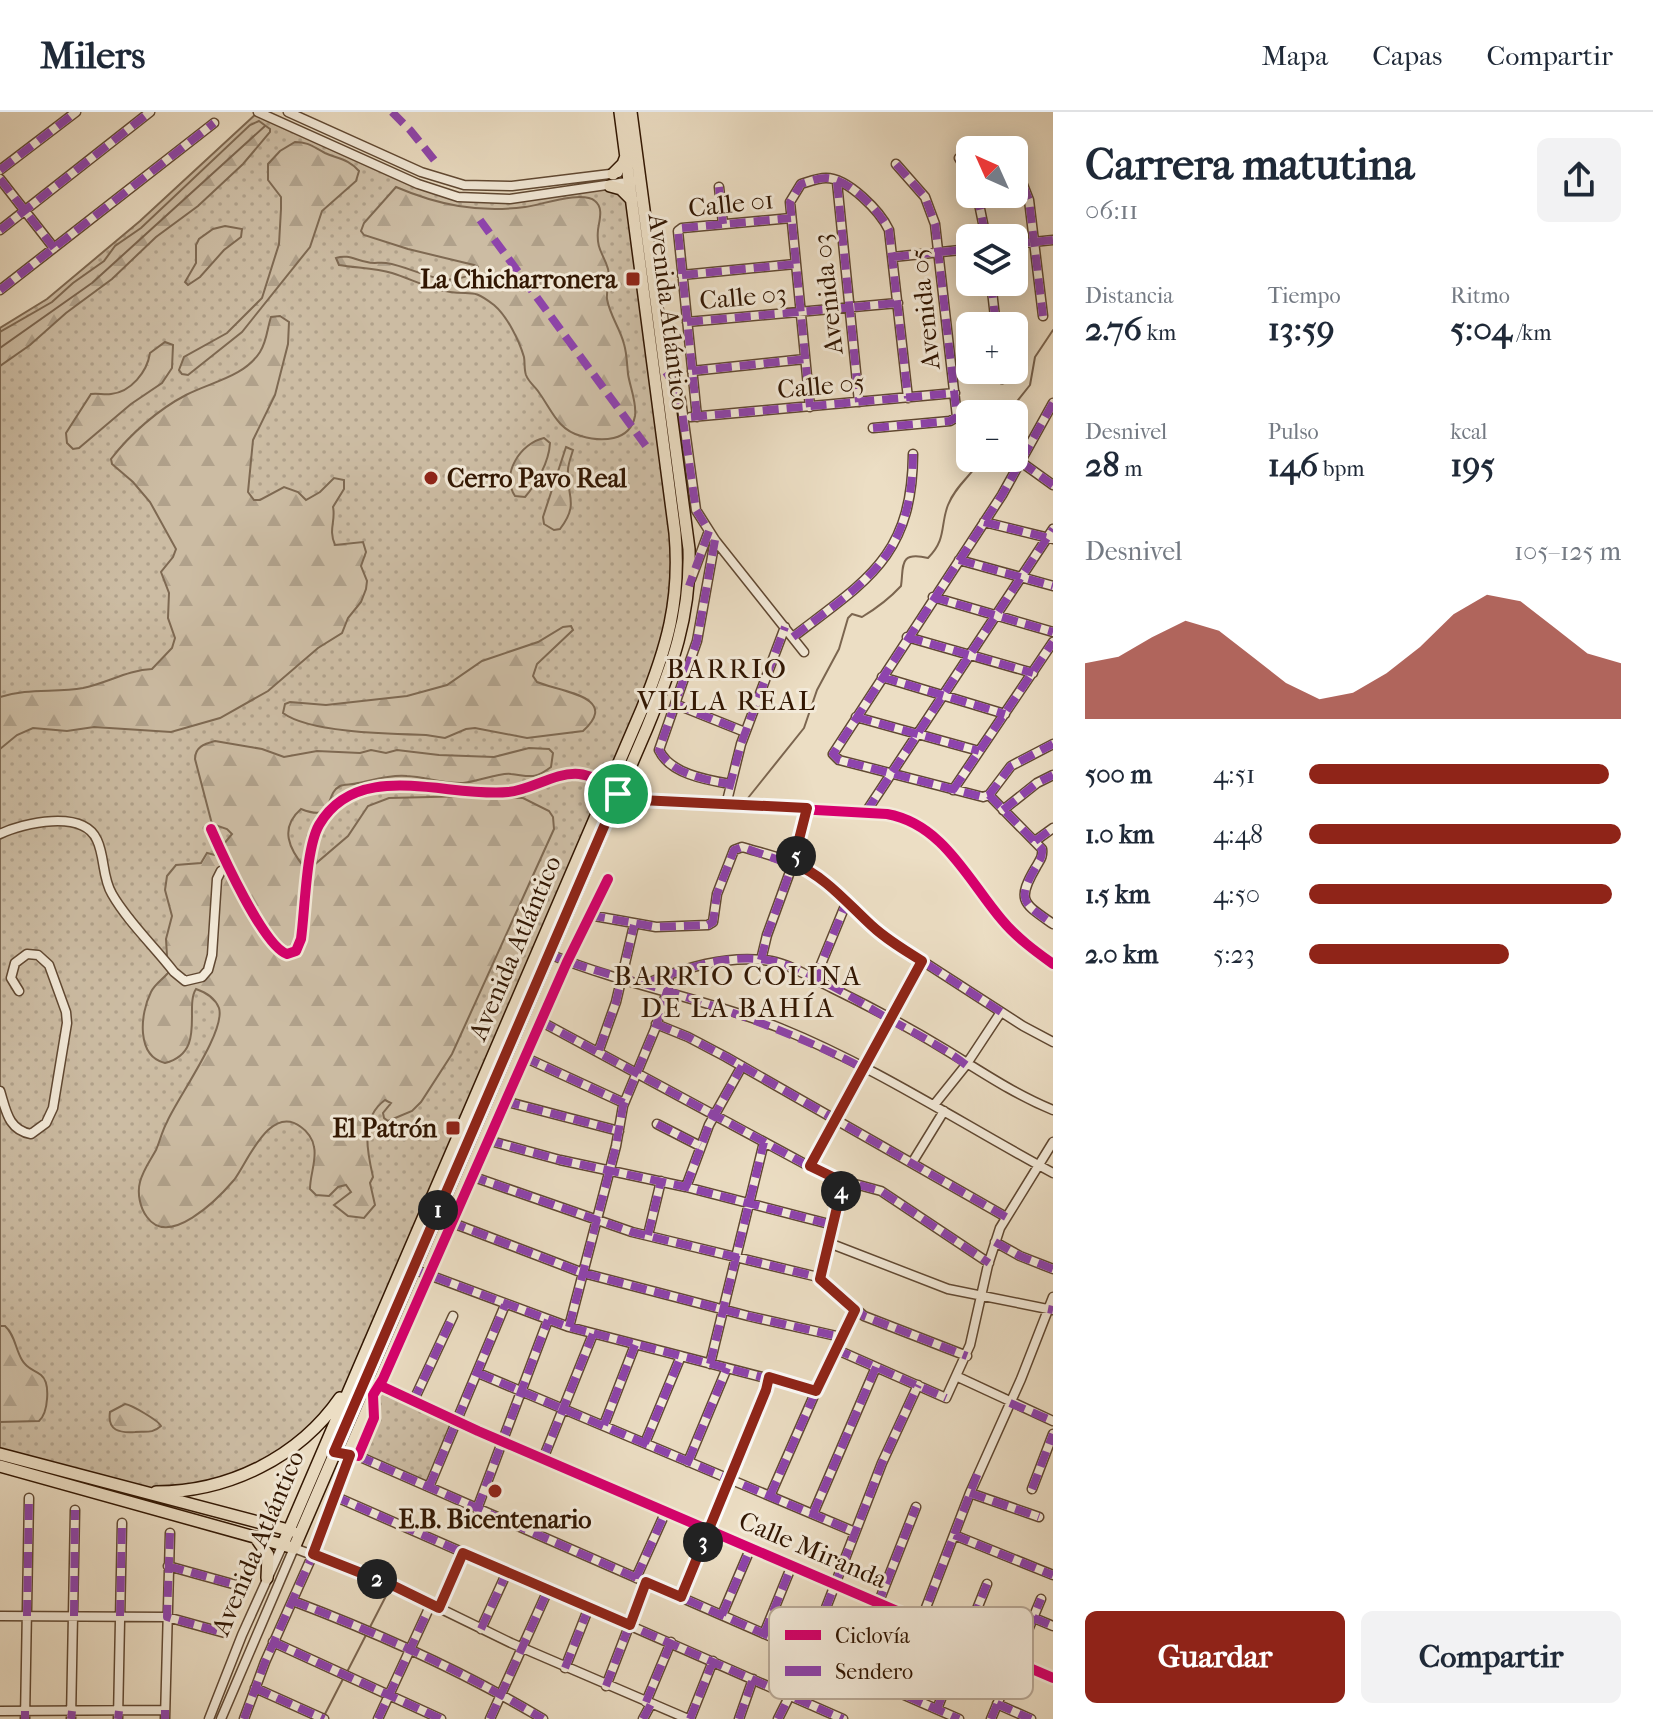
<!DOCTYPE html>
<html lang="es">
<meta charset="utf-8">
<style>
:root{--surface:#fff;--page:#f2f2f3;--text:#1f2937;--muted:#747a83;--line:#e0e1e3;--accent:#8f2418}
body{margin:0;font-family:"IM FELL French Canon",serif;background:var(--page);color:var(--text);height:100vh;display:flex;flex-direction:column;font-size:30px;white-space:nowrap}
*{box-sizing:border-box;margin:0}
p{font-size:26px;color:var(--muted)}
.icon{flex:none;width:44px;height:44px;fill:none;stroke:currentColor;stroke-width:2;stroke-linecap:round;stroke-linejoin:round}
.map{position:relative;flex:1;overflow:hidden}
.details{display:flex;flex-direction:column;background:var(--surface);width:600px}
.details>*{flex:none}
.needle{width:52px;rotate:315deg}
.fabs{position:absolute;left:956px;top:24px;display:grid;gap:16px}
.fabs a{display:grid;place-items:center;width:72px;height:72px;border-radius:12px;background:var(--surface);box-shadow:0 4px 20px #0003;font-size:40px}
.pin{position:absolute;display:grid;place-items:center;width:68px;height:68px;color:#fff;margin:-34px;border:4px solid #fff;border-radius:50%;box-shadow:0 2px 8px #0007}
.km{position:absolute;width:40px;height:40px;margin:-20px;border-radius:50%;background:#222;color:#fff;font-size:22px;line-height:40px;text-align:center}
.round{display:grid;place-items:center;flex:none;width:84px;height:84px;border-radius:12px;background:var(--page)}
.overview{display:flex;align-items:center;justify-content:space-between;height:136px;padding:0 32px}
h1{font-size:44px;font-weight:800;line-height:60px}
.metrics{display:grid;grid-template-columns:repeat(3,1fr);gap:12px;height:136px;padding:8px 32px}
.metrics div{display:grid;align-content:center}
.metrics b{font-size:34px;font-weight:800}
.metrics small{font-size:22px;font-weight:400}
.metrics p{font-size:22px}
.chart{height:224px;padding:16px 32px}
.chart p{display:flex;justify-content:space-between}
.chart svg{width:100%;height:144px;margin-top:8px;fill:var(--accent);opacity:.7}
.cta{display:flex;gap:16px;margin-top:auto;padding:16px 32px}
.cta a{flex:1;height:92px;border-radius:12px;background:var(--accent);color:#fff;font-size:32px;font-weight:800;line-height:92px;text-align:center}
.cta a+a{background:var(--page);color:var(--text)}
ul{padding:0 32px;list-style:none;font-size:26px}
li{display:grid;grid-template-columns:128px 96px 1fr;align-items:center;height:60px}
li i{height:20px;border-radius:10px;background:var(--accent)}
header{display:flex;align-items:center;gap:48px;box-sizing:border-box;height:112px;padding:0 40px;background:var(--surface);border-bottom:2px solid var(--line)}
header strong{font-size:38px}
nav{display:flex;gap:44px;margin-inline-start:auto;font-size:28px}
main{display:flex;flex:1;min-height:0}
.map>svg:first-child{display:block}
</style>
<header>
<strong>Milers</strong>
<nav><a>Mapa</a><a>Capas</a><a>Compartir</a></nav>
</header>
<main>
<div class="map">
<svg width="1053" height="1607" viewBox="0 0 1053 1607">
<defs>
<pattern id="grass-dots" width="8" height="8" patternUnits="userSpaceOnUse" patternTransform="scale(2)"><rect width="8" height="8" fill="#ccbca3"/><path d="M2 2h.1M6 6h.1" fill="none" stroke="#b0a18b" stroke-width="1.8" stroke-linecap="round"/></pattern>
<pattern id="forest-firs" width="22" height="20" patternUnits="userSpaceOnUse" patternTransform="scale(2)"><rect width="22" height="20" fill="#ccbca3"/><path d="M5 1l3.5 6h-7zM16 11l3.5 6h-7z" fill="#b0a18b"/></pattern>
</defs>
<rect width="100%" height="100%" fill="#ecdec4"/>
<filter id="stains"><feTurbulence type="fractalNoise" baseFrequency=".0025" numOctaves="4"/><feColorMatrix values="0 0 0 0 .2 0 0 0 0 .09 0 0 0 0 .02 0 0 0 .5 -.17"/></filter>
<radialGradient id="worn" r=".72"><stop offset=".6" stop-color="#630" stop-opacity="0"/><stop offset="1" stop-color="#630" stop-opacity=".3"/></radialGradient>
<!-- grass -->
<path fill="url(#grass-dots)" stroke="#7e6952" stroke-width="2" d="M258 0 418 72 480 88 610 74 628 82 675 421 670 522 354 1265 335 1294 255 1358 166 1380 0 1342V216L47 187 140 109Z
M379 1273 457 1310 429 1375 358 1344 374 1306 373 1287Z"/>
<!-- forest -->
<path fill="url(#forest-firs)" stroke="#7e6952" stroke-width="2" d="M259 9 270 17V20L243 52 198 94 156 125 112 167 66 201 30 233 0 254V220L52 190 73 171 104 149 115 134 141 116 250 13Z
M295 30C309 30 313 35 325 41 338 47 349 47 359 59L356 69 322 99 310 135 242 220 188 263 182 262 179 258 184 245 227 221 262 186 279 132 281 97V85L268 68V52L280 39Z
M396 75C438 93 478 101 525 95 541 93 582 78 595 89 604 96 599 109 598 118 596 138 604 142 608 157 611 168 606 177 607 187 610 204 620 216 624 232 627 242 627 253 628 262 630 275 637 291 635 304 630 330 601 330 581 324 558 318 552 299 540 282 536 275 529 271 526 263 524 257 525 251 524 245 519 228 507 204 494 193 472 176 473 183 450 180 430 177 411 167 392 161 375 156 356 156 339 153L336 146C348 142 355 148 367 150 373 152 380 150 386 151 419 156 444 180 477 159L478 155 474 153 408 137 364 123 361 119 364 111Z
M225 114 242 117 241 125 224 138 200 165 188 173 185 170 196 151V133L199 127 213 117Z
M280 204 289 210 288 232 275 283 253 328 248 380 254 388H260L284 375 298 380 306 388 320 380 334 366 344 368V377L333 395C336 409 328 417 335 433L363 430 366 440 361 454 367 469 366 477 361 490 348 506 342 521 318 536 268 579 220 606 171 620 94 615 67 619 33 616 17 623 0 637V585C28 576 56 581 83 576 107 571 128 558 152 557L172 536 175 526 168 506 169 481 161 460 173 445 176 437 150 390 133 370 112 352 111 347C130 322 159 297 186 283 211 270 244 265 260 240 267 229 267 217 271 205Z
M165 230 173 233 172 256 162 271 131 292 79 336 73 337 67 331 66 321 91 282C98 281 104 283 111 282 131 280 147 260 150 241Z
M544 326 550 331C549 350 537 371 525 385L515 384C500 362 521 331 544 326Z
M566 335 573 338C571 345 568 352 568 358 566 384 580 391 560 417L554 418 544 412 543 405Z
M571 514 573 518 537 552 533 564 537 570C557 579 622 584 583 619L527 626 475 616 466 617 445 626 426 623C391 622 310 621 283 601L285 592 290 590 326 593 407 584 447 573 482 549 538 530 563 515Z
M215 629 262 637 284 645 317 639 360 641 371 638 386 641 397 638 439 643 494 645 529 636 549 637 553 641 551 655C534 668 530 664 511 662 501 660 476 670 463 671 443 672 426 665 407 664 392 662 373 668 358 671 352 673 345 672 340 674 323 683 337 711 301 697 279 716 289 737 305 756L314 753 348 724 368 694 389 686 472 684 523 686 549 699 553 705 554 717 452 942 421 990 412 999 388 1009 384 1006 383 1001 391 991 385 988C360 1006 367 1039 373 1065L370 1071 375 1093 364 1106 348 1104 334 1093 351 1080 346 1073 338 1075 329 1084 316 1083 310 1077C310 1063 317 1047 314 1035 313 1027 307 1019 301 1015 270 991 247 1051 234 1068 217 1088 169 1136 147 1105 140 1096 137 1081 140 1070 143 1058 150 1049 156 1038 160 1029 162 1019 167 1010 178 985 226 919 219 896 215 886 205 880 196 877 184 895 207 940 165 951 136 944 140 902 151 880 155 872 162 868 168 861L166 827 172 804 165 778 167 764 176 753 201 751 207 741 219 744 223 733 232 722 227 717 212 712 195 647C195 635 204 632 215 629Z
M0 1214H5C15 1223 15 1236 22 1248 27 1257 33 1257 41 1263 51 1271 48 1301 39 1309L0 1310Z
M125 1292C132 1293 159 1309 161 1314 152 1322 146 1319 135 1320 120 1321 107 1319 110 1300Z"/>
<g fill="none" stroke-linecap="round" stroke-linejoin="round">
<!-- stream -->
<path stroke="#7b654f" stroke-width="2" d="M0 236 92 171 265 14
M1007 302 1030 273 1035 245 1053 218
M748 686 804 616 817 578 839 537 848 506 852 502 862 505C877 496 889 487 901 474 904 454 898 439 928 446 947 427 940 413 948 393 956 373 972 363 982 346
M369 1517 387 1482
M347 1560 366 1523
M325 1602 344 1565"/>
<defs>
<path id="minor" d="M258 0 418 72 458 85 510 87 634 69
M288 0 421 60 464 73 512 74 618 61
M959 46 970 64
M1014 50 1029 88 1043 204
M0 58 76 0
M0 67 54 136
M837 70 859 290
M719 75 723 112
M977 82 986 126
M0 118 150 0
M1014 132 1053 128
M893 145 970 137
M682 163 795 152
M991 170 996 214
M0 178 214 11
M687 210 898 191
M1001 258 1002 267
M692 259 805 247
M666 260 676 273 681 288 696 398 715 428 804 540
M1053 291 1002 383 833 642 839 648 983 685 989 683 1011 654 1053 632
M810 295 790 90 801 72C808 70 817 66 826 66 848 66 880 99 889 118L908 286
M691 305 955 281
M697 305 678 119 682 116 791 106
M873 316 950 309 957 305 935 112 925 85 896 52
M1021 350 1053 373
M984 410 1053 427
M715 428 697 529 659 638C670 662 707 668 730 672
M959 448 1053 474
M691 467 709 419
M933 485 1053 520
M793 525C867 468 912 445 913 342
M907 525 1033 561
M882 565 1005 602
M675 592 745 620
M856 605 979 639
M953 678 1053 530
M989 683 1042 737C1043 745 1040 748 1036 755 1016 789 1023 791 1053 812
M726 693 741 632 785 515
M1003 698 1037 671 1053 663
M866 700 1053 417
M211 717C222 742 264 835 287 842L296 839 301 827C305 798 306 736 319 713 358 646 447 686 508 680 532 678 554 660 579 662 601 664 617 685 640 688L887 702C943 712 968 768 1002 808 1016 825 1035 839 1053 852
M0 722C23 711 83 697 97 728 105 745 102 765 112 782 128 810 154 834 174 860L185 869 202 865 208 858 212 843 217 767 221 759 228 755
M1035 729 1053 716
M589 803 656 815 708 813 713 810 717 782 734 738 742 735C762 741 784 746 803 755 837 773 860 805 890 828L1023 914 1053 930
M549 842C624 873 704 886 780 916 876 955 962 1012 1053 1061
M761 848 767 823 799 735 807 696
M815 867 847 789
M645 872C684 856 727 842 771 849 792 853 813 867 832 876 871 895 910 916 946 938 982 960 1014 982 1053 998
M891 908 922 849
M540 909 829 1065 881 1079 989 1151
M656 912 688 925 726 945 1006 1105
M599 938 616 890 634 813
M524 945 624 991
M0 979C6 998 8 1018 31 1022L46 1011 53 996 67 911 66 900 49 853 38 843 27 842 15 851 11 866 19 879
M504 989 619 1019
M934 993 966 953 1001 900
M657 1012 700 1034
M487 1028 560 1048 686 1075 833 1113
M912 1051 944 999
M810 1054 865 957 888 907
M471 1064 632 1120 814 1164 826 1171 864 1204 967 1244
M686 1075 709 1013 742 954
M450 1110 583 1161 748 1204 841 1225
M648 1123 661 1069
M995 1130 1020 1144 1053 1157
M829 1131 948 1177 1053 1198
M413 1157 569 1215 816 1279
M820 1167 843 1070
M569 1215 616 1034 623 994 655 917 667 879 669 863
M835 1237 946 1286 970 1233 988 1153 1000 1116 1053 1030
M710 1252 764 1030
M478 1261 855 1420
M958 1265 1053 1309
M379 1273 478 1319 1053 1566
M413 1290 453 1204
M604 1313 635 1233
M645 1331 681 1244
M334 1340 358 1344 959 1607
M358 1344 374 1306 373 1283 383 1267 567 850 608 767
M543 1347 593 1222
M688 1350 727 1256
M429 1375 505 1193
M1032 1377 1053 1322
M970 1381 1039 1405
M334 1384 843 1607
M770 1384 816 1279 855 1198
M477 1397 548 1208
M813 1402 876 1255
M954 1423 1053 1463
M168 1454 240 1474
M636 1466 666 1399
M681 1485 766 1278 769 1265
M293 1489C380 1522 463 1559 543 1607
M439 1496 463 1441
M722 1503 751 1435
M0 1504 167 1505 225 1521
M1034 1506 1053 1514
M481 1517 507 1460
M764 1522 792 1453
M273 1530 441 1607
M565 1556 589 1495
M851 1561 916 1395
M606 1574 646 1470
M255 1576 324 1607
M894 1579 970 1381 1021 1267 1053 1185
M646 1590 671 1530
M997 1592 1031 1607
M937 1597 987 1472
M0 1599 165 1598
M25 1607 29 1386
M71 1607 75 1398
M118 1607 122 1411
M165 1607 170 1421
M209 1607 242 1523 283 1432
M221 1607 294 1436 394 1474 511 1531 688 1607
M244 1607 265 1550 314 1440 350 1343
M378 1607 431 1492
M490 1607 548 1478
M643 1607 651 1592
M690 1607 713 1549
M739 1607 753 1567
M778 1607 800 1563 882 1351 918 1273
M991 1607 1041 1487"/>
<path id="major" d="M613 62 623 52 626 44
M610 74 621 77 632 88
M0 1342 292 1419
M0 1354 294 1436 647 616C672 555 691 504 689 437L631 0
M156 1380C229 1380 299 1345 340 1286
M256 1426 268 1443 267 1466
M283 1432 642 597C667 536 681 488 675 421L620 0"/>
</defs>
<!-- minor casing -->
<use href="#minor" stroke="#604832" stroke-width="11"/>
<!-- major casing -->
<use href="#major" stroke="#311602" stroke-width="14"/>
<!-- minor -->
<use href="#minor" stroke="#f3ead9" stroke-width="8"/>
<!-- major -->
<use href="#major" stroke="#ecdec4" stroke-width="11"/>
<!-- quiet -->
<path stroke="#8e44ad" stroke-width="8" stroke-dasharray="16 8" stroke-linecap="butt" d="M392 0 410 18 435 49
M959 46 970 64
M1014 50 1029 88 1043 204
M0 58 76 0
M0 67 54 136
M837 70 859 290
M719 75 723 112
M977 82 986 126
M480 108 649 338
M0 118 150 0
M1014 132 1053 128
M893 145 970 137
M682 163 795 152
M991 170 996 214
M0 178 214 11
M687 210 898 191
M1001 258 1002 267
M692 259 805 247
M666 260 679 279 696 398 709 419 689 474
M1053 291 1002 383 833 642 839 648 983 685 989 683 1011 654 1053 632
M810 295 790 90 801 72C808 70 817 66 826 66 848 66 880 99 889 118L908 286
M691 305 955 281
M697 305 678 119 682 116 791 106
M873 316 950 309 957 305 935 112 925 85 896 52
M1021 350 1053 373
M984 410 1053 427
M715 428 697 529 659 638C670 662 707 668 730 672
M959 448 1053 474
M933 485 1053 520
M793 525C867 468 912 445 913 342
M907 525 1033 561
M882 565 1005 602
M675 592 745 620
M856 605 979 639
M729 677 741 632 785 515
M953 678 1053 530
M989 683 1042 737C1043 745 1040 748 1036 755 1016 789 1023 791 1053 812
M1003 698 1037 671 1053 663
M866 700 1053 417
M1035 729 1053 716
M589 803 656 815 708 813 713 810 717 782 734 738 742 735 807 758 842 783 871 813 890 828 1001 900
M549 842C581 856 614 863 648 873 723 896 795 921 865 957
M761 848 767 823 799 735 807 696
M815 867 847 789
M645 872C684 856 733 839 777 850 811 859 856 888 887 906 914 921 942 934 966 953
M891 908 922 849
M540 909 829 1065 881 1079 989 1151
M656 912 688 925 726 945 1006 1105
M599 938 616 890 634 813
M524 945 624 991
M504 989 619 1019
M657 1012 700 1034
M487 1028 560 1048 686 1075 833 1113
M810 1054 865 957 888 907
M471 1064 632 1120 814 1164 826 1171 864 1204 967 1244
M686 1075 709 1013 742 954
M450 1110 583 1161 748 1204 841 1225
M648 1123 661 1069
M995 1130 1020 1144 1053 1157
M413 1157 569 1215 816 1279
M820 1167 843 1070
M1048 1197 1053 1198
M569 1215 616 1034 623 994 655 917 667 879 669 863
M835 1237 946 1286
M710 1252 764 1030
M478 1261 855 1420
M413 1290 453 1204
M1010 1291 1053 1309
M604 1313 635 1233
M645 1331 681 1244
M334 1340 358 1344 959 1607
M543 1347 593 1222
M688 1350 727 1256
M429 1375 505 1193
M1032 1377 1053 1322
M970 1381 1039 1405
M334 1384 843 1607
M770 1384 816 1279 855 1198
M477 1397 548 1208
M813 1402 876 1255
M170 1421 167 1505 225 1521
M954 1423 1053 1463
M168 1454 240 1474
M636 1466 666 1399
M681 1485 766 1278 769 1265
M293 1489C380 1522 463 1559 543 1607
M439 1496 463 1441
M722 1503 751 1435
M27 1504 29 1386
M74 1504 75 1398
M120 1504 122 1411
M1034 1506 1053 1514
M481 1517 507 1460
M764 1522 792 1453
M273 1530 441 1607
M565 1556 589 1495
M851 1561 916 1395
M606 1574 646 1470
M255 1576 324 1607
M894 1579 979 1358
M646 1590 671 1530
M997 1592 1031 1607
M937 1597 987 1472
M25 1607V1599
M71 1607 72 1599
M118 1607 119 1599
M165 1607V1598
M244 1607 265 1550 314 1440 350 1343
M378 1607 431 1492
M490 1607 548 1478
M643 1607 651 1592
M690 1607 713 1549
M739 1607 753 1567
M778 1607 800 1563 882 1351 918 1273
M991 1607 1041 1487"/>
<defs>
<path id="cycleway" d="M211 717C222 742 264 835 287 842L296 839 301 827C305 798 306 736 319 713 358 646 447 686 508 680 532 678 554 660 579 662 601 664 617 685 640 688L887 702C943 712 968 768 1002 808 1016 825 1035 839 1053 852
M379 1273 478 1319 1053 1566
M358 1344 374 1306 373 1283 383 1267 567 850 608 767"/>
</defs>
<!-- cycleway casing -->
<use href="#cycleway" stroke="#f3ead9" stroke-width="15"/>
<!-- cycleway -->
<use href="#cycleway" stroke="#d6006c" stroke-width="10"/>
</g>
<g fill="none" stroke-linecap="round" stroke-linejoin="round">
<defs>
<path id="route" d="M618 682 640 688 807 696 793 751C825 764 846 790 871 813 886 827 904 838 922 849L810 1054 843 1070 820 1167 855 1198 816 1279 769 1265 766 1278 681 1485 646 1470 630 1513 463 1441 439 1496 394 1474 313 1442 350 1343 334 1340Z"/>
</defs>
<!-- route casing -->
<use href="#route" stroke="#fff" stroke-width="16"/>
<!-- route -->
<use href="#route" stroke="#8f2418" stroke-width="10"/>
</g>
<!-- markers -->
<g fill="#8f2418" stroke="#f3ead9" stroke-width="3">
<rect x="625" y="159" width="16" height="16" rx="4"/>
<circle cx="431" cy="366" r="8"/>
<rect x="445" y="1008" width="16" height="16" rx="4"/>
<circle cx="495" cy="1379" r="8"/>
</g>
<g text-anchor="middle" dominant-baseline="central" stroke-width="6" stroke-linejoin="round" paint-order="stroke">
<!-- street labels -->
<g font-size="26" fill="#311602" stroke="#f3ead9">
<text transform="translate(731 92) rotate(-6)">Calle 01</text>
<text transform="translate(828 182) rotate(-96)">Avenida 03</text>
<text transform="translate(743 185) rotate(-5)">Calle 03</text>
<text transform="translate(925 197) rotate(-96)">Avenida 05</text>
<text transform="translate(669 200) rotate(83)">Avenida Atlántico</text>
<text transform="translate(821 274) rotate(-5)">Calle 05</text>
<text transform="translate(515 836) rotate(-67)">Avenida Atlántico</text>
<text transform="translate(258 1431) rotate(-67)">Avenida Atlántico</text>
<text transform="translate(813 1438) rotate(23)">Calle Miranda</text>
</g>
<!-- poi labels -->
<g font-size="26" font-weight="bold" fill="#311602" stroke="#f3ead9" text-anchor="end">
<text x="617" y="167">La Chicharronera</text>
<text x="447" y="366" text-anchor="start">Cerro Pavo Real</text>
<text x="437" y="1016">El Patrón</text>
<text x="495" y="1407" text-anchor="middle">E.B. Bicentenario</text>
</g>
<!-- neighbourhood labels -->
<g font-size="28" letter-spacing="2" fill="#311602" stroke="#f3ead9">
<text x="727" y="556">BARRIO<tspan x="727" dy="32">VILLA REAL</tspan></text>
<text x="738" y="863">BARRIO COLINA<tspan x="738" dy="32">DE LA BAHÍA</tspan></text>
</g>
</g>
<!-- legend -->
<rect x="769" y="1495" width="264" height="92" rx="12" fill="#f3ead9" stroke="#b9aa98" stroke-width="2"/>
<rect x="785" y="1518" width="36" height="10" fill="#d6006c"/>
<rect x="785" y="1554" width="36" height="10" fill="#8e44ad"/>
<g font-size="22" fill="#311602">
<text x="835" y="1531">Ciclovía</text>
<text x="835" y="1567">Sendero</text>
</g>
<rect width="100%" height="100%" filter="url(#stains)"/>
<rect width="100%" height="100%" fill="url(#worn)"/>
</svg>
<div class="fabs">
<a><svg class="needle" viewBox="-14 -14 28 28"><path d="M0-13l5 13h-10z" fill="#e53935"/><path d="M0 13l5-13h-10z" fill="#747a83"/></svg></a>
<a><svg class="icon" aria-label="layers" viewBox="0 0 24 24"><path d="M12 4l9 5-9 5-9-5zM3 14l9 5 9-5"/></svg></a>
<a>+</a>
<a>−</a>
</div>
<div class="pin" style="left:618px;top:682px;background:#1e9e55"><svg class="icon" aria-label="arrive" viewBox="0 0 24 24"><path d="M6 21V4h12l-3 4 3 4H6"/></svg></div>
<b class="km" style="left:438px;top:1098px">1</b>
<b class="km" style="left:377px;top:1467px">2</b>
<b class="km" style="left:703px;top:1430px">3</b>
<b class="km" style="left:841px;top:1079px">4</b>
<b class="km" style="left:796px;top:744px">5</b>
</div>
<section class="details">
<div class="overview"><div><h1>Carrera matutina</h1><p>06:11</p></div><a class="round"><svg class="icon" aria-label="share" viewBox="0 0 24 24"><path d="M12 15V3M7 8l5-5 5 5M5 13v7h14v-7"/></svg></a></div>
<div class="metrics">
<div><p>Distancia</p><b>2.76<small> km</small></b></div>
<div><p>Tiempo</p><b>13:59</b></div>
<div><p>Ritmo</p><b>5:04<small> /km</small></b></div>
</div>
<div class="metrics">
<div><p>Desnivel</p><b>28<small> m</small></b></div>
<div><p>Pulso</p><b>146<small> bpm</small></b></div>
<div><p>kcal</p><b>195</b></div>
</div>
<div class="chart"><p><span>Desnivel</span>105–125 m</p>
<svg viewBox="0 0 160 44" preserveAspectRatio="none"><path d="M0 44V27L10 25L20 19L30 14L40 17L50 25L60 33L70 38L80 36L90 30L100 22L110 12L120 6L130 8L140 16L150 24L160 27V44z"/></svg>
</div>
<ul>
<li><b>500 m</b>4:51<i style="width:96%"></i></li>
<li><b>1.0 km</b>4:48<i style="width:100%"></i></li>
<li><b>1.5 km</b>4:50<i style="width:97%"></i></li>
<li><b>2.0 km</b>5:23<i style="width:64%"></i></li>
</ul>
<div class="cta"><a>Guardar</a><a>Compartir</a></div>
</section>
</main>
